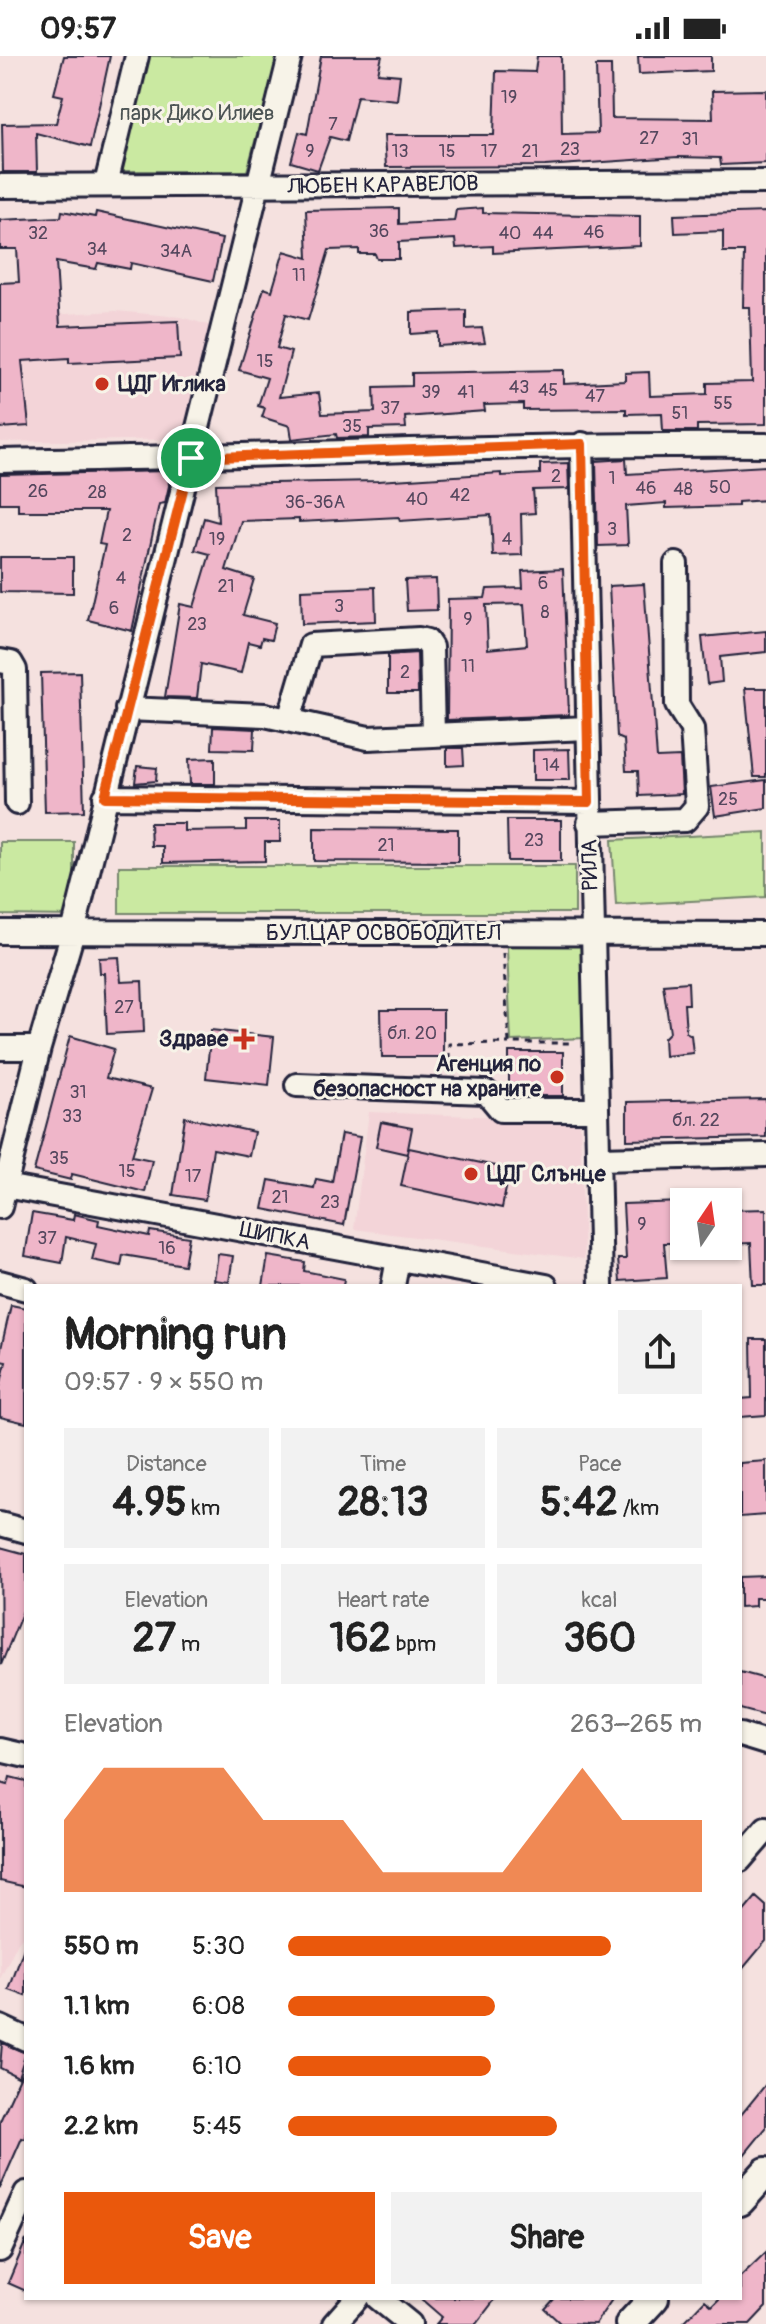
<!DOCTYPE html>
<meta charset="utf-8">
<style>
:root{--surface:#fff;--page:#f2f2f2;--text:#222;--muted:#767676;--accent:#ea580c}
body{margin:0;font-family:Pangolin,sans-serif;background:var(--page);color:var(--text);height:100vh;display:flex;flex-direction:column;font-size:30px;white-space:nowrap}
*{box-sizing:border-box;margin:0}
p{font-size:26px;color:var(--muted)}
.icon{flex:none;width:44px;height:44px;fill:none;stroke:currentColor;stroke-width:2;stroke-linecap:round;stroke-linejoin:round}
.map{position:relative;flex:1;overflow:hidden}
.side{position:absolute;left:24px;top:1228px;width:718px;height:1016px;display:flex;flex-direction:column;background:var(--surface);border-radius:0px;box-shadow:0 2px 6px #0004}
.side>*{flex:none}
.needle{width:52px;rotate:13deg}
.controls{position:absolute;left:670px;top:1132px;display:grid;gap:16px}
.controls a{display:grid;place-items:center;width:72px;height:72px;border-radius:0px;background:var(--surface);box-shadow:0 2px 6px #0004;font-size:40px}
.pin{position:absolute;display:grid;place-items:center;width:68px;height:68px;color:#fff;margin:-34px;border:4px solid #fff;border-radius:50%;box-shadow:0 2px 8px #0007}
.round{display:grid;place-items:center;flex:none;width:84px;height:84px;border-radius:0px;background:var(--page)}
.overview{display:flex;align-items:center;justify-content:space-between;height:136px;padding:0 40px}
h1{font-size:44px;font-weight:700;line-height:60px}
.stats{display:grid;grid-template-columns:repeat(3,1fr);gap:12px;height:136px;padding:8px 40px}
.stats div{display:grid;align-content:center;border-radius:0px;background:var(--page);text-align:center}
.stats b{font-size:40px;font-weight:700}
.stats small{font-size:22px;font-weight:400}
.stats p{font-size:22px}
.chart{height:224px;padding:16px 40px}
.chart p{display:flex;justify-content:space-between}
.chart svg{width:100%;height:144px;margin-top:8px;fill:var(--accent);opacity:.7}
.action{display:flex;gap:16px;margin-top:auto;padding:16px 40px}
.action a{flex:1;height:92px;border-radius:0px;background:var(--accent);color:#fff;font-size:32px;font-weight:700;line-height:92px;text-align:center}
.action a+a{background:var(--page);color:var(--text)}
ul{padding:0 40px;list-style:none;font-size:26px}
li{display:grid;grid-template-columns:128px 96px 1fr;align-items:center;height:60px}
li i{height:20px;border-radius:10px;background:var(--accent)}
.status{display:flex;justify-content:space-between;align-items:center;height:56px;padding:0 40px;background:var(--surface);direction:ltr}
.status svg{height:22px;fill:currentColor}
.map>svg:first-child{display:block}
</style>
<div class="status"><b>09:57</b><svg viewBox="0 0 49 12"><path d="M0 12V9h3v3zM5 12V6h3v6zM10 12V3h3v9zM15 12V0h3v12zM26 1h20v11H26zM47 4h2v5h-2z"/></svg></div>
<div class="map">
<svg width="766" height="2268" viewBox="0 0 766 2268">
<rect width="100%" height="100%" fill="#f5e1df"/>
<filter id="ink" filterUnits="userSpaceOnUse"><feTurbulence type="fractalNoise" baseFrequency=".0125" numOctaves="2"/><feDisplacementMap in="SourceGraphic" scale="16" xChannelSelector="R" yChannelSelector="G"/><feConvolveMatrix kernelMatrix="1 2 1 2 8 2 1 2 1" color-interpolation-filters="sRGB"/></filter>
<g filter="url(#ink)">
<!-- built -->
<path fill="#f3d4d8" d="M115 255 181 261 218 272 191 383 0 386V262Z
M369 1056 580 1064 584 1203 354 1173Z
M0 1697 26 1704V1877L18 1886 0 1923Z"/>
<!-- green -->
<path fill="#cae9a1" stroke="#76866e" stroke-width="2" d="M144 0H278L247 115H118Z
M766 776V841L616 849 612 784Z
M0 786H74V860L0 859Z
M119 810H575V857H119Z
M581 869 586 982 511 985 506 871Z"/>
<!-- building -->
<path fill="#efb6c9" stroke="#22223b" stroke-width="2" fill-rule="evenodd" d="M64 0H110L90 91 36 77 37 116H3L2 68 56 67 63 40 54 38Z
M321 0H382L378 17 400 19 397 44 357 40 346 85 330 81 318 114 291 106 299 76 307 78Z
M537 0H561L562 78 598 77 596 10H611L612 62 713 63 712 35 766 34V107L721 109 720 102 678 101 545 110 386 111 384 79H494L496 15 535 16Z
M638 0H711V15L639 18Z
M399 152V168L454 165 456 154 483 152V157L640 160V190L493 197V190L456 192 455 183 399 186V203H377L375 198H359V193L329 194 308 264 286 258 277 292 291 296 279 341 319 337 322 358 375 356 374 331 412 330V317L564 314V328L625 325V317L649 316 650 340 707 338V327L752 326 750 251H743L744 196H723V175L675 177 674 159 766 156V368L697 369V375H663L662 357 626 358V353L523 354V348L484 349 485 355 405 361 406 372 369 373V381L337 382 336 378 292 383 290 370 262 361 265 352 258 350 267 322 239 314 264 232 272 235 284 195 308 202 306 154Z
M62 155 95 161 96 156 222 183 213 225 131 207 130 213 98 207 96 213 56 206 60 270 178 265 180 302 69 307V302L22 305 29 370 0 372V227L19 226 17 193H0V164L61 161Z
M466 254V273L482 272 485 287 438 290V276L411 278V256Z
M626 403 627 418 766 410V444L738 446V450L666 452V447L626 450 628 489 598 490 596 405Z
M568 407 569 433 533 434 535 457 521 458 522 499 493 500 491 459 400 465 399 461 299 466V463L241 465 226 514 254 523 243 559 275 567 271 584 262 582 260 589 248 586 241 617 201 608 197 642 165 641 180 548 194 551 210 498 195 494 204 462 218 466 216 428 378 425 501 417V420L540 418V408Z
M168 415 169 430 165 447 159 448 132 575 88 564 105 489 99 488 106 455H18V447H0V419Z
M0 501H73V537L0 536Z
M563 513 569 659 447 664 448 543 485 542 487 533 523 532 522 515ZM524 548 527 589 488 593 486 549Z
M436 523 437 554 407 555 405 524Z
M644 528 657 702 680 701 682 738 639 740 638 715H626L624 684 617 681 609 530Z
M375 531 376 565 302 568 301 534Z
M766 575V596L720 601 722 626 707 628 702 581Z
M417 597 418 637H388V599Z
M80 616 84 755 45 756 41 617Z
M745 632H766V721H754Z
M213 671 255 673 254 694 212 693Z
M447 692H463L464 709 447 710Z
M569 693 570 724H533V694Z
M215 702V728H190L189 703Z
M137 710 157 712 156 725 135 727Z
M766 724V752L715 760 711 731Z
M507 764H561V805H508Z
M246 765H280V786H265V805L163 807V790H151L150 767H184V775L246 774Z
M314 772 458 773V806L314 805Z
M119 901 121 926 142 925 144 976 107 978 104 917H100L99 902Z
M688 926 689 948H684L686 976 691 979 693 997 665 1000 664 982 670 976 663 928Z
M381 954H443V1001H382Z
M211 974 274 981 269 1029 206 1022Z
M70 980 114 993 106 1022 152 1033 132 1100 152 1104 145 1136 72 1118 71 1124 34 1115Z
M509 996H563V1040H509Z
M766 1043V1081L627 1084V1046Z
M185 1061 254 1076 249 1100 213 1093 205 1144 173 1139Z
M381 1066 412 1072 407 1098 376 1091Z
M341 1078 360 1081 344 1169 263 1153 269 1124 314 1132 316 1123 332 1126Z
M409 1092 510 1113 502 1152 401 1130Z
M684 1146V1187H664L667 1222 620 1225 618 1203H626L623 1148Z
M766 1153V1229H753L751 1187 728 1188V1154Z
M32 1157 73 1164 74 1158 99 1164 98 1169 149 1180 150 1175 189 1181 184 1209 123 1199 121 1210 92 1204 96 1188 66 1181 62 1207 25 1200Z
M218 1198 233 1200 229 1226 214 1224Z
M268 1200 305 1206 304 1215 344 1223 343 1230H263Z
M11 1249 26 1252V1367L0 1361V1331L6 1306 0 1305V1297Z
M751 1283H766V1359L740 1361V1343L752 1342Z
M766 1405V1459L740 1461V1407Z
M0 1491 26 1498V1547L1 1609Z
M766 1520V1542H755V1550L740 1551V1521Z
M740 1616 766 1623V1660L740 1653Z
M10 1721 26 1725V1831L0 1825V1727L8 1729Z
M756 1841 766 1850V1885L740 1916V1860Z
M24 1892H26V1940L9 1934Z
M2 1987 26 1997 18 2021 0 2012Z
M26 2008V2083L22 2082 0 2132V2065Z
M766 2028V2072L740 2104V2060Z
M26 2184V2235L8 2227Z
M766 2196V2251L750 2268H682L705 2244 712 2250 720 2242H740V2221Z
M420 2242H496L476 2268H436L442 2261Z
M555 2242H613L595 2268 560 2267 545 2253Z"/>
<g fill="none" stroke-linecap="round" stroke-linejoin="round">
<defs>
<path id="minor" d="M106 128 137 0
M0 130 766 126
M582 388 601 1230
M0 405C255 401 510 387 766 389
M0 605 11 607 15 614 17 747
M127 653 265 659 368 682 587 672
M289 664 311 589 419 583 427 585 431 591 433 679
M105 741 589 746
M589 767 685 764 697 750 692 673 677 649 676 508
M0 876 766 878
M0 992H39
M297 1029 486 1036 501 1054H596
M598 1103 766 1099
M5 1130 546 1230
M0 1151 39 992 73 876 290 0
M0 1226 26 1233
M393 1230 398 1203
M0 1468 26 1475
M740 1679 766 1687
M0 1694 26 1700
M740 1804 766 1774
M0 1971 26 1983
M0 2194 26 2137
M378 2242 410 2268
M334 2268 357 2242"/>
<path id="major" d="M740 2145 766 2116
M630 2268 654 2242"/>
</defs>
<!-- minor casing -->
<use href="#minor" stroke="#22223b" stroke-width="28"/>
<!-- major casing -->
<use href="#major" stroke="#22223b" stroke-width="34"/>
<!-- path -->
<path stroke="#22223b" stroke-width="3" stroke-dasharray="6 6" stroke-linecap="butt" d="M503 897 509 987H574
M449 1015V988L509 987"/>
<!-- minor -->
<use href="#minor" stroke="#f7f3e8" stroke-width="22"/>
<!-- major -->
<use href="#major" stroke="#f7f3e8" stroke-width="28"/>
</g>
</g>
<g fill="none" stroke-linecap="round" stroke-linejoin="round" filter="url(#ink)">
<defs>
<path id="route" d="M582 388 589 746 105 741 191 402Z"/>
</defs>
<!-- route casing -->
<use href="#route" stroke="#fff" stroke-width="16"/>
<!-- route -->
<use href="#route" stroke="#ea580c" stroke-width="10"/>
</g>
<!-- markers -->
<g fill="#c8321e" stroke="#f7f3e8" stroke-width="3">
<circle cx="102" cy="328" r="8"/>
<path d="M240 971h8v8h8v8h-8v8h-8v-8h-8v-8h8z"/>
<circle cx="557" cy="1021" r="8"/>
<circle cx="471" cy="1118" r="8"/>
</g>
<g text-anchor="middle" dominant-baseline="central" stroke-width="6" stroke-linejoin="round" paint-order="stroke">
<!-- number labels -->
<g font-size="18" fill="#55475e">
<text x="509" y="41">19</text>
<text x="333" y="68">7</text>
<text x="649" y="82">27</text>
<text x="690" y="83">31</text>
<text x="570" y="93">23</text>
<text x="310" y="95">9</text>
<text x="400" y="95">13</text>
<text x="447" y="95">15</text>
<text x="489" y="95">17</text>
<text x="530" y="95">21</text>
<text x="379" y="175">36</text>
<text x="594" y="176">46</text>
<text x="38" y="177">32</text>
<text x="510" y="177">40</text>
<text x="543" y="177">44</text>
<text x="97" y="193">34</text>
<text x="176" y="195">34А</text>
<text x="299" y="219">11</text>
<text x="265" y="305">15</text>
<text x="519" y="331">43</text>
<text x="548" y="334">45</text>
<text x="431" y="336">39</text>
<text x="466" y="336">41</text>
<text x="595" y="340">47</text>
<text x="723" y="347">55</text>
<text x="390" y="352">37</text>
<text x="680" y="357">51</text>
<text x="352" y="370">35</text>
<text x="556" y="420">2</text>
<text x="612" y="422">1</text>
<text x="720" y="431">50</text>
<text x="646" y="432">46</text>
<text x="683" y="433">48</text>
<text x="38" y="435">26</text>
<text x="97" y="436">28</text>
<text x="460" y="439">42</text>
<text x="417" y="443">40</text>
<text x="315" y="446">36-36А</text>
<text x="612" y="473">3</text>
<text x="127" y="479">2</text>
<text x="217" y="483">19</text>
<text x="507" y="483">4</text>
<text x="121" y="522">4</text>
<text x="543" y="527">6</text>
<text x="226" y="530">21</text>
<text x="339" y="550">3</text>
<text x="114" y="552">6</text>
<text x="545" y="556">8</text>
<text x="468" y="563">9</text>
<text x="197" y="568">23</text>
<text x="468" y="610">11</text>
<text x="405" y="616">2</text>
<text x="551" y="709">14</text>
<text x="728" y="743">25</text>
<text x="534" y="784">23</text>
<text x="386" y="789">21</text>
<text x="124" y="951">27</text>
<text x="412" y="977">бл. 20</text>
<text x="78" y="1036">31</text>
<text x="72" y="1060">33</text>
<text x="696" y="1064">бл. 22</text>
<text x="59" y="1102">35</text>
<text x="127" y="1115">15</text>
<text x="193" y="1120">17</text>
<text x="280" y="1141">21</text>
<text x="330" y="1146">23</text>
<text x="642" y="1168">9</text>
<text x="47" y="1182">37</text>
<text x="167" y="1192">16</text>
</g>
<!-- park labels -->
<g font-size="22" fill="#4c5454" stroke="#f7f3e8">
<text x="197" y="57">парк Дико Илиев</text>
</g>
<!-- street labels -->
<g font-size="22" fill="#22223b" stroke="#f7f3e8">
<text transform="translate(383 129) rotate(-1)">ЛЮБЕН КАРАВЕЛОВ</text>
<text transform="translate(590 809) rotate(-91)">РИЛА</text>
<text x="383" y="877">БУЛ.ЦАР ОСВОБОДИТЕЛ</text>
<text transform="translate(275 1180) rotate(11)">ШИПКА</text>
</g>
<!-- poi labels -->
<g font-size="22" font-weight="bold" fill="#22223b" stroke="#f7f3e8" text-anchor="start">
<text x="118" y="328">ЦДГ Иглика</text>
<text x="228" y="983" text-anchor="end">Здраве</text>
<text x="541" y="1008" text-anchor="end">Агенция по<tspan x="541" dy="25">безопасност на храните</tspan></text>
<text x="487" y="1118">ЦДГ Слънце</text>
</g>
</g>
</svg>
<div class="controls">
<a><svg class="needle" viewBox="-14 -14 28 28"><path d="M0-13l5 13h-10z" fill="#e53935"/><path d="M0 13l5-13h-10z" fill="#767676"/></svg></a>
</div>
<div class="pin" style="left:191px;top:402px;background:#1e9e55"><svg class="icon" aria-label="arrive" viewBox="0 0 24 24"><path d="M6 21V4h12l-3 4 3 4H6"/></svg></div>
<section class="side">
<div class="overview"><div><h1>Morning run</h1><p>09:57 · 9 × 550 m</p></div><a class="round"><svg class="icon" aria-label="share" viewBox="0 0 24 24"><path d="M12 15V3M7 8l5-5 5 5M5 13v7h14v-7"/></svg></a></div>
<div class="stats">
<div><p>Distance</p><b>4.95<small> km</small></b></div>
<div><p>Time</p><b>28:13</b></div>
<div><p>Pace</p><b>5:42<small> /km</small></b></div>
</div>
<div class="stats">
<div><p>Elevation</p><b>27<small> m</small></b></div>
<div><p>Heart rate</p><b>162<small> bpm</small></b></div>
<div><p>kcal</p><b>360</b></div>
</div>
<div class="chart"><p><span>Elevation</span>263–265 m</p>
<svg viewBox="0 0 160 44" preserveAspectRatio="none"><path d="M0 44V22L10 6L20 6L30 6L40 6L50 22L60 22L70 22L80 38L90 38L100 38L110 38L120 22L130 6L140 22L150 22L160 22V44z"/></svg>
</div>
<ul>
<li><b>550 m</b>5:30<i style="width:78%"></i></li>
<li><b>1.1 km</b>6:08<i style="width:50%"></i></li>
<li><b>1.6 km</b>6:10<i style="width:49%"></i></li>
<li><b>2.2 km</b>5:45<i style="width:65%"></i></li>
</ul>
<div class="action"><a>Save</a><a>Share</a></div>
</section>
</div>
